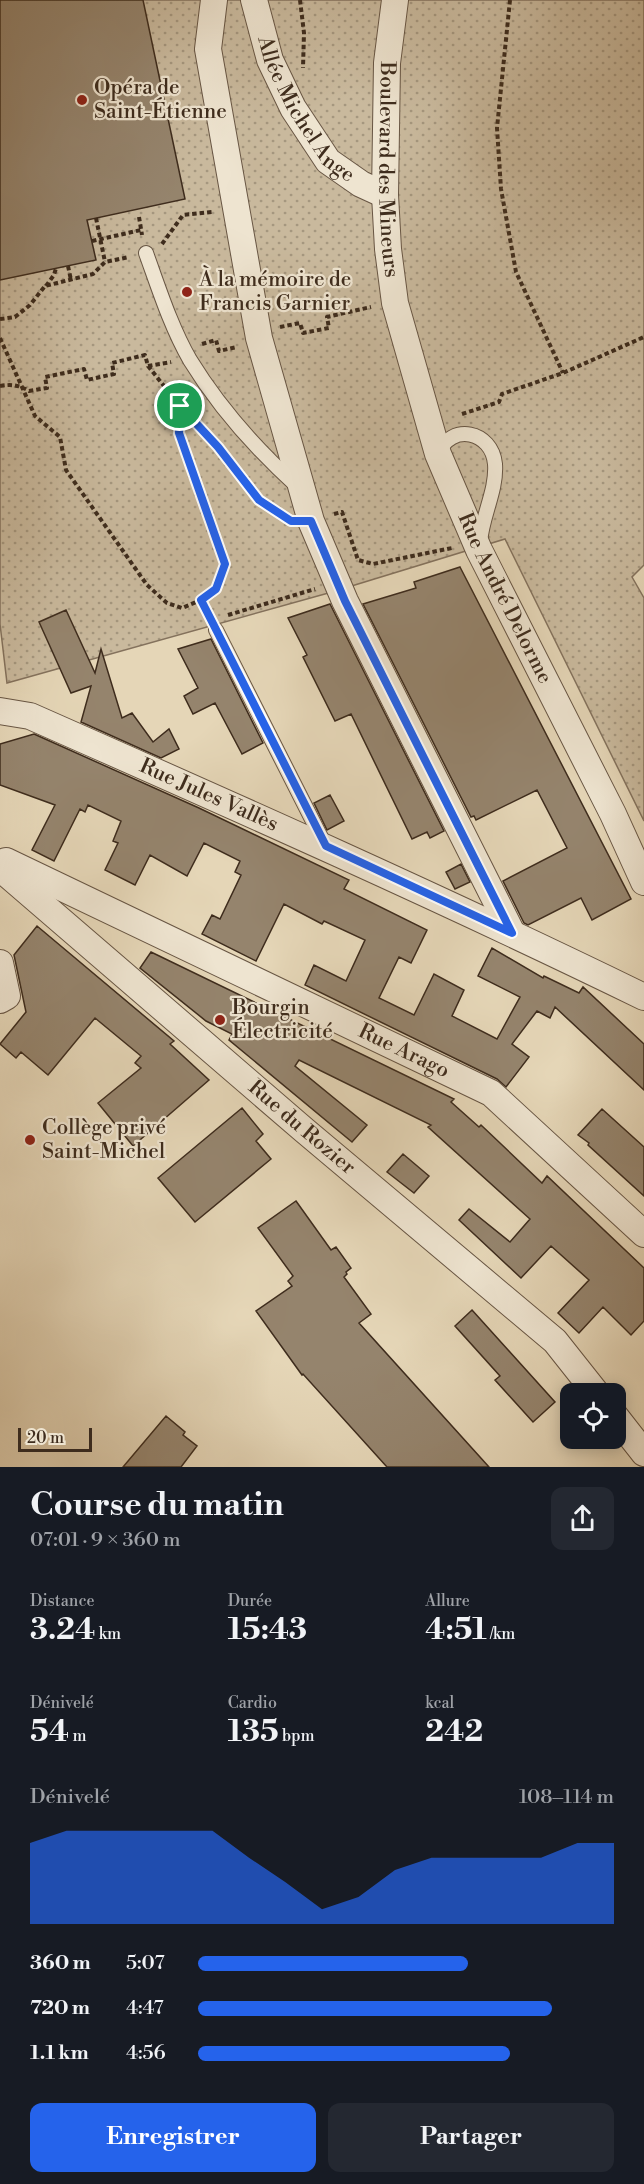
<!DOCTYPE html>
<html lang="fr">
<meta charset="utf-8">
<style>
:root{--surface:#171b24;--page:#242831;--text:#f1f3f6;--muted:#9ea1a6;--accent:#2563eb}
body{margin:0;font-family:"Libre Bodoni",serif;background:var(--page);color:var(--text);height:100vh;display:flex;flex-direction:column;font-size:22px;white-space:nowrap}
*{box-sizing:border-box;margin:0}
p{font-size:20px;color:var(--muted)}
.icon{flex:none;width:33px;height:33px;fill:none;stroke:currentColor;stroke-width:2;stroke-linecap:round;stroke-linejoin:round}
.map{position:relative;height:1467px;overflow:hidden}
.drawer{display:flex;flex-direction:column;background:var(--surface);flex:1}
.drawer>*{flex:none}
.tools{position:absolute;left:560px;top:1383px;display:grid;gap:12px}
.tools a{display:grid;place-items:center;width:66px;height:66px;border-radius:12px;background:var(--surface);box-shadow:0 3px 15px #0003;font-size:30px}
.scale{position:absolute;left:18px;bottom:15px;width:74px;box-sizing:border-box;padding-left:6px;border:3px solid #3e2c1d;border-top:0;font-size:16px;line-height:21px;white-space:nowrap;color:#3e2c1d;-webkit-text-stroke:4px #eee4d0;paint-order:stroke}
.pin{position:absolute;display:grid;place-items:center;width:51px;height:51px;color:#fff;margin:-26px;border:3px solid #fff;border-radius:50%;box-shadow:0 2px 6px #0007}
.round{display:grid;place-items:center;flex:none;width:63px;height:63px;border-radius:12px;background:var(--page)}
.summary{display:flex;align-items:center;justify-content:space-between;height:102px;padding:0 30px}
h1{font-size:33px;font-weight:800;line-height:45px}
.metrics{display:grid;grid-template-columns:repeat(3,1fr);gap:9px;height:102px;padding:6px 30px}
.metrics div{display:grid;align-content:center}
.metrics b{font-size:30px;font-weight:800}
.metrics small{font-size:16px;font-weight:400}
.metrics p{font-size:16px}
.chart{height:168px;padding:12px 30px}
.chart p{display:flex;justify-content:space-between}
.chart svg{width:100%;height:108px;margin-top:6px;fill:var(--accent);opacity:.7}
.button{display:flex;gap:12px;margin-top:auto;padding:12px 30px}
.button a{flex:1;height:69px;border-radius:12px;background:var(--accent);color:#fff;font-size:24px;font-weight:800;line-height:69px;text-align:center}
.button a+a{background:var(--page);color:var(--text)}
ul{padding:0 30px;list-style:none;font-size:20px}
li{display:grid;grid-template-columns:96px 72px 1fr;align-items:center;height:45px}
li i{height:15px;border-radius:8px;background:var(--accent)}
.map>svg:first-child{display:block}
</style>
<div class="map">
<svg width="644" height="1467" viewBox="0 0 644 1467">
<defs>
<pattern id="grass-dots" width="8" height="8" patternUnits="userSpaceOnUse" patternTransform="scale(1.5)"><rect width="8" height="8" fill="#c9b99d"/><path d="M2 2h.1M6 6h.1" fill="none" stroke="#a5977f" stroke-width="1.8" stroke-linecap="round"/></pattern>
</defs>
<rect width="100%" height="100%" fill="#e5d6b7"/>
<filter id="stains"><feTurbulence type="fractalNoise" baseFrequency=".00333" numOctaves="4"/><feColorMatrix values="0 0 0 0 .2 0 0 0 0 .09 0 0 0 0 .02 0 0 0 .5 -.17"/></filter>
<radialGradient id="worn" r=".72"><stop offset=".6" stop-color="#630" stop-opacity="0"/><stop offset="1" stop-color="#630" stop-opacity=".3"/></radialGradient>
<!-- grass -->
<path fill="url(#grass-dots)" stroke="#84725d" stroke-width="1.5" d="M0 0H644V565L632 577 644 598V821L505 539 332 592 7 683 0 624Z"/>
<!-- building -->
<path fill="#95846d" stroke="#3e2c1d" stroke-width="1.5" d="M0 0H143L185 199 87 220 96 260 0 280Z
M460 567 631 899 592 920 581 898 528 925 524 923 503 881 567 848 537 790 476 820 474 816 471 817 363 604 416 588 414 582Z
M330 604 444 831 430 838 427 832 412 839 351 714 335 721 303 657 307 655 288 618Z
M66 610 95 673 101 649 122 718 132 713 153 742 169 729 179 749 161 758 81 722 91 686 71 693 39 622Z
M211 639 263 743 242 754 215 703 193 714 184 696 198 688 178 649Z
M34 734 199 808 349 880 344 889 427 930 411 963 399 957 379 998 414 1015 434 974 464 990 452 1016 497 1039 520 997 478 976 492 948 543 978 544 976 579 993 583 987 644 1044V1090L555 1007 550 1018 537 1011 512 1044 529 1057 506 1087 497 1079 305 985 314 965 346 981 365 940 324 921 322 924 284 904 256 961 202 934 212 915 220 919 241 875 235 872 240 861 204 843 187 876 150 855 135 885 105 870 118 843 113 841 121 821 88 805 85 812 80 809 54 861 32 850 55 805 0 785V744Z
M330 795 344 821 327 830 314 803Z
M461 864 470 882 455 889 446 872Z
M37 926 174 1041 170 1044 209 1080 133 1146 98 1103 141 1068 135 1063 141 1056 95 1018 48 1075 21 1052 16 1058 0 1044 26 1012 14 955Z
M151 952 454 1099 451 1102 479 1127 481 1125 542 1183 547 1176 644 1268V1321L631 1335 603 1307 579 1333 558 1313 589 1280 551 1246 521 1278 459 1220 469 1209 510 1242 530 1219 428 1127 431 1125 299 1060 295 1066 367 1125 352 1142 229 1040 232 1034 206 1021 140 968Z
M242 1108 263 1134 256 1141 271 1159 195 1222 158 1178Z
M602 1109 644 1147V1196L588 1145 589 1143 578 1135Z
M403 1154 429 1176 414 1193 387 1172Z
M296 1201 331 1250 336 1247 351 1268 346 1272 347 1274 344 1277 371 1314 359 1323 489 1467H387L303 1374 302 1375 256 1311 292 1286 288 1281 293 1276 258 1228Z
M472 1310 555 1402 533 1422 495 1380 500 1376 455 1326Z
M166 1416 185 1432 183 1435 197 1446 181 1467H123Z"/>
<g fill="none" stroke-linecap="round" stroke-linejoin="round">
<defs>
<path id="service" d="M146 253C159 289 171 327 190 360 220 409 255 448 297 486
M438 454C451 422 492 431 495 464 497 490 482 516 480 542
M216 630 325 845"/>
<g id="minor">
<path d="M214 0 208 49 259 338 311 521 345 601 512 933"/>
<path id="s1" d="M254 0 270 60 293 108 328 161 361 184 385 195"/>
<path id="s2" d="M395 0 387 63 385 195 388 249 395 303 438 454 479 550 613 814 644 882"/>
<path id="s3" d="M0 711 30 716C236 807 441 898 644 997"/>
<path id="s4" d="M6 861 491 1093 644 1234"/>
<path id="s5" d="M0 868 304 1130 555 1341 597 1394"/>
<path d="M0 963 7 996 0 1000"/>
<path d="M615 1416 644 1453"/>
</g>
</defs>
<!-- service casing -->
<use href="#service" stroke="#685644" stroke-width="16"/>
<!-- minor casing -->
<use href="#minor" stroke="#685644" stroke-width="28"/>
<!-- path -->
<path stroke="#3e2c1d" stroke-width="4" stroke-dasharray="4.5 3" stroke-linecap="butt" d="M300 0 304 33 303 68
M510 0 497 128 501 189 516 272 563 373
M139 217 142 235
M96 218 105 262
M162 244 183 215 212 212
M68 266 71 280
M46 286 54 275 56 268
M0 319 15 317 30 305 45 286 93 274 105 262 129 257
M280 327 300 323 303 333 329 328 327 317 371 307
M0 338 35 416 60 437 66 470 147 585 167 603 182 608 201 600 208 614
M202 344 216 340 219 351 237 347
M148 366 171 362
M0 386C12 384 19 385 29 391L47 388 45 377 84 369 87 380 114 374 112 363 145 355 148 366 180 406 179 433 224 564 216 589 201 600
M180 406 218 447 259 500 284 517
M462 414 499 402 502 394 563 373 644 337
M334 514 342 512 358 560 373 564 452 548
M228 615 315 589"/>
<!-- service -->
<use href="#service" stroke="#eee4d0" stroke-width="14"/>
<!-- minor -->
<use href="#minor" stroke="#eee4d0" stroke-width="26"/>
<!-- path-bridge -->
<path stroke="#3e2c1d" stroke-width="4" stroke-dasharray="4.5 3" stroke-linecap="butt" d="M92 241 141 230"/>
</g>
<g fill="none" stroke-linecap="round" stroke-linejoin="round">
<defs>
<path id="route" d="M180 406 218 447 259 500 291 521H311L345 601 512 933 326 846 201 600 216 589 225 564 179 433Z"/>
</defs>
<!-- route casing -->
<use href="#route" stroke="#fff" stroke-width="12"/>
<!-- route -->
<use href="#route" stroke="#2563eb" stroke-width="8"/>
</g>
<!-- markers -->
<g fill="#8f2418" stroke="#eee4d0" stroke-width="2">
<circle cx="82" cy="100" r="6"/>
<circle cx="187" cy="292" r="6"/>
<circle cx="220" cy="1020" r="6"/>
<circle cx="30" cy="1140" r="6"/>
</g>
<g text-anchor="middle" dominant-baseline="central" stroke-width="4.5" stroke-linejoin="round" paint-order="stroke">
<!-- poi labels -->
<g font-size="21" fill="#3e2c1d" stroke="#eee4d0" text-anchor="start">
<text x="94" y="88">Opéra de<tspan x="94" dy="24">Saint-Étienne</tspan></text>
<text x="199" y="280">À la mémoire de<tspan x="199" dy="24">Francis Garnier</tspan></text>
<text x="232" y="1008">Bourgin<tspan x="232" dy="24">Électricité</tspan></text>
<text x="42" y="1128">Collège privé<tspan x="42" dy="24">Saint-Michel</tspan></text>
</g>
<!-- street labels -->
<g font-size="21" fill="#3e2c1d" stroke="#eee4d0">
<text stroke="none"><textPath href="#s1" startOffset="123">Allée Michel Ange</textPath></text>
<text stroke="none"><textPath href="#s2" startOffset="170">Boulevard des Mineurs</textPath></text>
<text stroke="none"><textPath href="#s2" startOffset="620">Rue André Delorme</textPath></text>
<text stroke="none"><textPath href="#s3" startOffset="226">Rue Jules Vallès</textPath></text>
<text stroke="none"><textPath href="#s4" startOffset="441">Rue Arago</textPath></text>
<text stroke="none"><textPath href="#s5" startOffset="398">Rue du Rozier</textPath></text>
</g>
</g>
<rect width="100%" height="100%" filter="url(#stains)"/>
<rect width="100%" height="100%" fill="url(#worn)"/>
</svg>
<div class="tools">
<a><svg class="icon" aria-label="locate" viewBox="0 0 24 24"><circle cx="12" cy="12" r="6"/><path d="M12 2v4M12 18v4M2 12h4M18 12h4"/></svg></a>
</div>
<div class="scale">20 m</div>
<div class="pin" style="left:180px;top:406px;background:#1e9e55"><svg class="icon" aria-label="arrive" viewBox="0 0 24 24"><path d="M6 21V4h12l-3 4 3 4H6"/></svg></div>
</div>
<section class="drawer">
<div class="summary"><div><h1>Course du matin</h1><p>07:01 · 9 × 360 m</p></div><a class="round"><svg class="icon" aria-label="share" viewBox="0 0 24 24"><path d="M12 15V3M7 8l5-5 5 5M5 13v7h14v-7"/></svg></a></div>
<div class="metrics">
<div><p>Distance</p><b>3.24<small> km</small></b></div>
<div><p>Durée</p><b>15:43</b></div>
<div><p>Allure</p><b>4:51<small> /km</small></b></div>
</div>
<div class="metrics">
<div><p>Dénivelé</p><b>54<small> m</small></b></div>
<div><p>Cardio</p><b>135<small> bpm</small></b></div>
<div><p>kcal</p><b>242</b></div>
</div>
<div class="chart"><p><span>Dénivelé</span>108–114 m</p>
<svg viewBox="0 0 160 44" preserveAspectRatio="none"><path d="M0 44V11L10 6L20 6L30 6L40 6L50 6L60 17L70 27L80 38L90 33L100 22L110 17L120 17L130 17L140 17L150 11L160 11V44z"/></svg>
</div>
<ul>
<li><b>360 m</b>5:07<i style="width:65%"></i></li>
<li><b>720 m</b>4:47<i style="width:85%"></i></li>
<li><b>1.1 km</b>4:56<i style="width:75%"></i></li>
</ul>
<div class="button"><a>Enregistrer</a><a>Partager</a></div>
</section>
